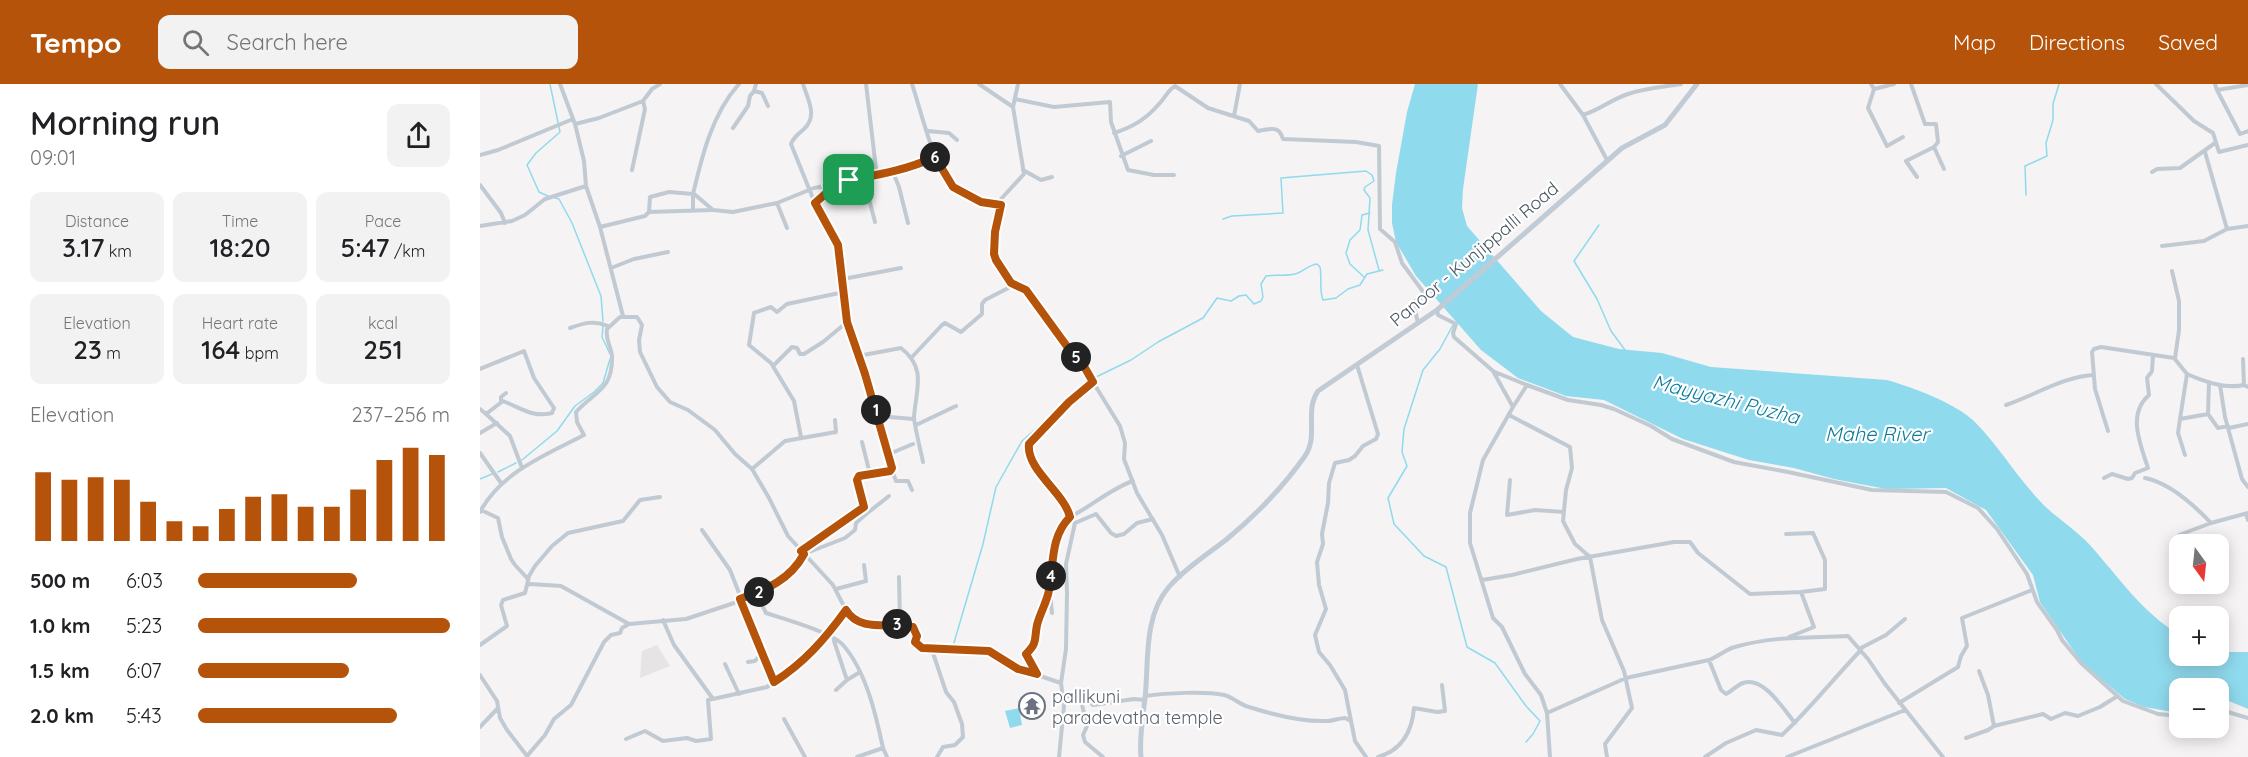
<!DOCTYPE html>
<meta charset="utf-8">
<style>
:root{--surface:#fff;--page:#f2f2f2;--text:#202124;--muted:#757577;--accent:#b45309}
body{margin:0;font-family:Quicksand,sans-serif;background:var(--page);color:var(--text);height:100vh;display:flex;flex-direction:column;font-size:22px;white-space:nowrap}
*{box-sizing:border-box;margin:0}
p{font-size:20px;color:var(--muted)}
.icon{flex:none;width:33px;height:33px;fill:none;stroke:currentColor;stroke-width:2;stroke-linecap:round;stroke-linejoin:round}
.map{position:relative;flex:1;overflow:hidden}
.panel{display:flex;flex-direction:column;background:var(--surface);width:480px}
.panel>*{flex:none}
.needle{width:39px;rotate:165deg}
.fabs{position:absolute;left:1689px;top:450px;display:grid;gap:12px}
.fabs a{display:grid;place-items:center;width:60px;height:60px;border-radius:12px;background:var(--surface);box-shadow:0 3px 15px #0003;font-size:30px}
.pin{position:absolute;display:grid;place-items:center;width:51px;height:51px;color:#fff;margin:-26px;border-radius:12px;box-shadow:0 3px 9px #0006}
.km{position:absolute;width:30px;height:30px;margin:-15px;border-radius:50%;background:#222;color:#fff;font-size:16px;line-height:30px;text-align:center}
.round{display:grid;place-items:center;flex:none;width:63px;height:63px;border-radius:12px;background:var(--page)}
.headline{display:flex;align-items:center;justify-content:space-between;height:102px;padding:0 30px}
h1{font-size:33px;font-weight:600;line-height:45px}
.stats{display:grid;grid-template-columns:repeat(3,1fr);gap:9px;height:102px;padding:6px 30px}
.stats div{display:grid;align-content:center;border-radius:12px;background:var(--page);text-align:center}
.stats b{font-size:26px;font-weight:600}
.stats small{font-size:16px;font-weight:400}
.stats p{font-size:16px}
.chart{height:168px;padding:12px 30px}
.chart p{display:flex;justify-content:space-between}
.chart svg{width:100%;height:108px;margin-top:6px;stroke:var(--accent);stroke-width:6}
ul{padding:0 30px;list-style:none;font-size:20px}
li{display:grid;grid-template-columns:96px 72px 1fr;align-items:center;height:45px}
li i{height:15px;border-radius:8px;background:var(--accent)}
header{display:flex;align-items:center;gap:36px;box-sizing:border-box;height:84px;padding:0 30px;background:var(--accent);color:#fff}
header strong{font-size:28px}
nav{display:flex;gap:33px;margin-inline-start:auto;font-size:21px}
.search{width:420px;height:54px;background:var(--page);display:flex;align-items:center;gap:15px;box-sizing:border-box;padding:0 21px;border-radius:12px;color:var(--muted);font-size:22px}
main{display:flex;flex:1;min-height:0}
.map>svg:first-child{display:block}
</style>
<header>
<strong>Tempo</strong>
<div class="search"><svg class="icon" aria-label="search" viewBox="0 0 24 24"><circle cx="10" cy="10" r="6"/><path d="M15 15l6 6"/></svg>Search here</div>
<nav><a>Map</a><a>Directions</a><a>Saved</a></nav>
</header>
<main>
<section class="panel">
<div class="headline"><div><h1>Morning run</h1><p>09:01</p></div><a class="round"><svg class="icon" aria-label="share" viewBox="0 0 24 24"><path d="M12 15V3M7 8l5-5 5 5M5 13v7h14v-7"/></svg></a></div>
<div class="stats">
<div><p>Distance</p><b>3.17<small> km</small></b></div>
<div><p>Time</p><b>18:20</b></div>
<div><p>Pace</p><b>5:47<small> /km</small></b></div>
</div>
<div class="stats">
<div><p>Elevation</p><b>23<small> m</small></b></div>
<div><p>Heart rate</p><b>164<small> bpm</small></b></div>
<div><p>kcal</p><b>251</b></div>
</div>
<div class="chart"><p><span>Elevation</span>237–256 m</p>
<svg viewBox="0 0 160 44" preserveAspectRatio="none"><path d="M5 44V16M15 44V19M25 44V18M35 44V19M45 44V28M55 44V36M65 44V38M75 44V31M85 44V26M95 44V25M105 44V30M115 44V30M125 44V23M135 44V11M145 44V6M155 44V9"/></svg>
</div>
<ul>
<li><b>500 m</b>6:03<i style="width:63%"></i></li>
<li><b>1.0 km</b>5:23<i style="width:100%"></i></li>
<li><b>1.5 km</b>6:07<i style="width:60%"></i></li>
<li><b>2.0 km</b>5:43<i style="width:79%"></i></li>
</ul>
</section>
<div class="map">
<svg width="1768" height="673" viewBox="0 0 1768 673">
<rect width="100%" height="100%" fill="#f5f3f3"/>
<!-- education -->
<path fill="#e6e4e5" d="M177 561 190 582 160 594 162 567Z"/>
<!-- water -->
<path fill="#90daee" d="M935 0H998L983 105 982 124 987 142 1061 227 1093 253 1139 265 1182 269 1231 283 1407 296C1434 304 1473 318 1494 337 1517 360 1535 390 1558 415 1573 432 1594 444 1609 460 1638 492 1662 529 1699 550L1700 572H1738L1739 568H1768V625L1749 617 1739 618 1738 604H1700L1699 629 1664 623 1645 615 1602 579 1560 518 1553 491 1506 426 1466 404 1406 405 1354 395 1314 384 1269 376 1203 355 1124 316 1086 312 1038 294 1001 266 936 192 916 158 912 139V121L916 89 927 28Z
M539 624 542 641 530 644 525 627Z"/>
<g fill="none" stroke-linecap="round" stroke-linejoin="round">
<!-- stream -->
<path stroke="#90daee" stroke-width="1.5" d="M1546 111 1545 82 1567 72 1566 59 1573 36V20L1579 0
M68 112 59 108 47 81 56 69 80 48 70 0
M75 114 79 115 92 139 121 212 123 237
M743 135 752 132 803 129 801 94 886 87 892 91 894 97 885 103 884 106 890 114 888 146 899 186
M1119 141 1094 177 1117 215 1131 247 1145 266
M884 193 870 180 866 169 870 156 880 146 882 131 890 129
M973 241 960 265 943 286 924 345 922 368 927 382 908 414 914 440 944 472 966 483 987 563 1015 579 1046 622 1060 637 1053 650 1046 658
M123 242 122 253 130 270
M614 294 651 276 678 258 723 234 737 214 751 217 759 212 766 211 774 220 781 217 783 213 781 200 786 192C797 190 808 193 818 189 825 186 829 181 837 180L840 183C842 194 839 206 843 216L856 214 868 205 880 201 887 190 903 186
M42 376 77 347 95 322 114 308 123 299 130 275
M18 388 36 379
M0 395 12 390
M473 562 503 460 516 403 542 357 610 297"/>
<!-- minor -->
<path stroke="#c1cad2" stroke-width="4" d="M80 0 95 40 104 77 106 102 120 143 143 232
M276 0 274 7 282 9 288 22
M386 0 397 93
M432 0C441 27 453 79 470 100 481 114 504 119 521 121
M499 0 533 23
M538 0 533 23 544 90 521 115 515 148 514 170 516 176 531 199 546 206 586 261 605 284 613 298
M1080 0 1103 31 1127 76
M1391 0 1394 5 1414 0
M1431 0 1445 40H1456L1458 58 1454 63 1464 85
M1676 0 1714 37 1733 49 1739 68 1768 61
M1735 0 1737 6 1768 1
M1394 5 1388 24 1407 62 1423 53
M1737 6 1760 50 1768 47
M535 15 574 23 630 18 631 38 648 86 674 91H694
M1103 31C1120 26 1132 15 1148 10 1165 4 1183 3 1201 0
M754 32 760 0
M95 40 119 34 163 17 172 5 180 0
M253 44 268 22 270 12 274 7
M448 47 469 49 477 56
M634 49C653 43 666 35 679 20 685 14 688 6 695 2L728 24 769 37 778 47C791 45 799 41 803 55L876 58 899 62 900 145 915 158 922 179 944 209 941 214 933 218 938 239
M1725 68 1747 145
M0 71 18 66 93 35
M641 72 671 57
M152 86 165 25 163 17
M543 86 561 96 572 93
M413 88 419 103 428 139
M1672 88 1677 85 1700 84 1735 59
M1437 93 1426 77 1454 63
M382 94 384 109 388 111 395 138
M0 101 21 129 25 139
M213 109 233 126 253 128 297 119 334 104 408 90 433 82 455 73
M213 110V126
M297 119 307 144
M335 119 352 104 348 102
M169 128 232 126
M0 142 32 137 45 131 65 115 106 102
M120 143 165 132 169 128 170 113 189 108 213 110C222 72 232 30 259 0
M1682 162 1724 157 1747 145 1768 142
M131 184 154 175 188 168
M1692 187 1699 217V246L1695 274
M363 195 421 184
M957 226 958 231 976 240 973 249 974 253 1013 287 1033 323 1003 376 990 429V459L1013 534 1022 543 1045 590 1061 611 1067 629 1070 673
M90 244C104 239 114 236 128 242
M378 272 421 264C447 284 436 305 434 333 434 340 441 368 443 378
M432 273 462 241 465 239 481 248 502 230V220L505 216 534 201
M1763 275 1764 301
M293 282 312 263 317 264 320 270H324L343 258 367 238
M0 285 44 267 54 294 74 324 72 329C53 334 41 324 23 317L6 330 0 325
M1015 288 1047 301
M1707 290C1725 298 1745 305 1764 301L1768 303
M1740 301 1745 333 1762 395 1768 403
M21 318V313L26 309
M1526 321C1555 311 1583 293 1613 291
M1033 323 1047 301 1088 316 1121 321 1134 325 1171 342 1192 355 1254 378 1308 388 1392 406 1466 408 1498 424 1517 445 1547 490 1557 518 1577 546 1582 556 1601 579 1643 617 1678 630 1700 632
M6 330 30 352 42 384
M1728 330 1738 344 1748 342
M1029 331 1090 363 1092 384 1086 406 1083 437 1095 460 1110 473 1122 536 1144 587 1152 624 1125 660 1127 673
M398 332 433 335
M1700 335 1698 349 1705 371
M436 341 476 322
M1749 344 1768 340
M1628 347 1615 305 1612 268 1614 265 1621 263 1694 274 1707 290 1700 335 1728 330 1729 298
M0 349 17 339
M321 353 314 317 291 279 269 261 274 229 291 223 297 228 307 220 364 208
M382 358 390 390
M0 369 21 399
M409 370 433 360
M272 385 305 357 356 348 355 336
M412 386 416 397H428L432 406
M1624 394 1632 390 1648 395 1652 394 1655 389 1668 384C1660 359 1647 330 1669 311L1667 294 1672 287 1673 271
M1665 394C1690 399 1713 420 1731 439L1768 429
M1030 396 1027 431 1055 426 1084 428
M1 426 18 434 22 453 31 475 35 481 47 494
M0 428C21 388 66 371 104 351L97 338 96 328C115 307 133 306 132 272 131 262 125 255 127 245L140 233H157L162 241 159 256 160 268 177 303 190 318 208 326 235 346 255 370 272 385 289 414 308 452 353 501 368 530 386 541 420 540 433 543 437 552 435 558 442 564 509 567 539 585 581 599
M1766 430 1768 436
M590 433C612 422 630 405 653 397
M589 435 595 439 616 430 631 449 636 452 644 450 657 439 673 435
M1306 450 1333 449 1345 476V505L1321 508
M1699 451 1731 439
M321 467 384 423 377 396 379 392 410 388 413 384 385 290 367 238 359 161 334 117 311 60C314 53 318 50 324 45 338 32 328 16 323 0
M419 493 420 540
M1002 496 1032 491 1097 475 1194 458H1210L1218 469 1270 510 1321 508 1334 543 1309 553
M47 501 49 492 55 482 72 462 88 449 143 437 160 416 180 413
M356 505 386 497 384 481
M276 509 286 529C304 535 351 548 363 561 386 587 396 631 403 664L377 673
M570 509 572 529
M183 536 194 561 233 615 287 603 294 598 250 486 222 446
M354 557 367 596 380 588
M0 561 27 542 21 521 23 516 45 509 47 501 50 500 81 502 149 540
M1379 565 1406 551 1425 535
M452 566 466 608 474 618 482 640 483 653 475 661 463 663 457 673
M1229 576 1241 606 1246 610C1252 607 1257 601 1263 599 1284 592 1304 626 1315 639
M268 578 275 577 282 569
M245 580 259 610
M1499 587 1508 611 1514 642
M557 589 546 570C558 558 554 556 557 541 560 529 567 518 569 506 574 480 570 453 590 433L589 426 554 380 548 367 549 360 589 318 613 298 640 342 645 359 644 375 657 409 682 451 700 493
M0 591 17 617 20 634 27 646 47 672
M294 598C324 578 345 555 366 526
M356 606 367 596
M583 612 604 613 613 621 654 615 665 616
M600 612 607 642 603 651 605 658 623 673
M665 612C686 609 725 607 744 611 753 613 760 621 769 623 791 630 824 638 847 637 853 637 859 634 865 634L871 637 875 657 886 673
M1419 619 1478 583 1481 572 1487 562 1482 534 1552 506
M1738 625 1768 634
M1067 629 1146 594 1229 576C1238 573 1246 565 1255 563 1292 552 1330 554 1368 552L1388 575 1405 600 1463 673
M304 635 325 673
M871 637 865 606 850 581 839 568 835 551 846 525 839 501 837 478 843 460 842 450 848 419 849 399 855 379 869 376 875 372 883 362 896 355 898 350 877 281
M0 643 18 624
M1486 654 1508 646 1514 642 1563 630 1571 635 1585 629 1598 632 1620 623 1636 613
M146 655 165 647 183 657 207 654 216 657 231 655 228 616 232 615
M403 664 407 673
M47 672 65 651 74 635 91 621 124 558 131 551 140 549 142 544 149 540 206 535 254 519 295 500 316 484 324 470 365 454 375 446 376 439 385 431 409 412
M579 673 584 622 581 599 586 565 587 509 586 480 595 439
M898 673C922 666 932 648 934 624L957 628 965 627 962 601
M1225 673 1246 659 1276 646 1302 651C1330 625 1354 594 1381 566
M1307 673 1425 626"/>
<!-- secondary -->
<path stroke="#c1cbd6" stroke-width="5" d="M661 673C659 654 663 633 665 614 669 579 663 534 688 504 704 485 728 470 747 455 776 431 803 403 825 372 839 352 824 327 838 307L957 226 1142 64 1185 41 1217 0"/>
</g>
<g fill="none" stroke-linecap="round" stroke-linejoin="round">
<defs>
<path id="route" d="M455 73 473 103 501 118 521 121 515 148 514 170 516 176 531 199 546 206 586 261 605 284 613 298 589 318 549 360C546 386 584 408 590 433 570 453 574 480 569 506 567 518 560 529 557 541 554 556 558 558 546 570L557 590 538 585 509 567 442 564 435 558 437 552 433 543C410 538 380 549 366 526 345 555 324 579 294 598L260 515C287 505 310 496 324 470L321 467 384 423 377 396 379 392 410 387 412 384 385 290 367 238 358 161 335 119 352 104 347 101C386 92 417 90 455 73Z"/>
</defs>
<!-- route casing -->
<use href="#route" stroke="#fff" stroke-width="12"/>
<!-- route -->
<use href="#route" stroke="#b45309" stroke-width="8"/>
</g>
<!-- icons -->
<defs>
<symbol id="temple-ring" viewBox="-11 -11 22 22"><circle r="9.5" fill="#fff" stroke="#6b7280" stroke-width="1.5"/><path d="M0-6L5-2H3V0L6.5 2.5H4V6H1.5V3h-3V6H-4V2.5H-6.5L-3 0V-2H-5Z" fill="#6b7280"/></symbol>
</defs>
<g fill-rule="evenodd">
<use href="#temple-ring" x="537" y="607" width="30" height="30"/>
</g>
<g text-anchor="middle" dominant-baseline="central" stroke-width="4.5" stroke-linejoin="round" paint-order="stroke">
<!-- street labels -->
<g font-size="18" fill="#4a5661" stroke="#fff">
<text transform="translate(994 170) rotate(-40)">Panoor - Kunjippalli Road</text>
</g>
<!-- worship labels -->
<g font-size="18" fill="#5b616d" stroke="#fff" text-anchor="start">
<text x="572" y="612">pallikuni<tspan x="572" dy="21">paradevatha temple</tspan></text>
</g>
<!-- water labels -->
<g font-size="20" font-style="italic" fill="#0c7c9b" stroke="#fff">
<text transform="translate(1246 315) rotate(14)">Mayyazhi Puzha</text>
<text x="1397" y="349">Mahe River</text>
</g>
</g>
</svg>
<div class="fabs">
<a><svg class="needle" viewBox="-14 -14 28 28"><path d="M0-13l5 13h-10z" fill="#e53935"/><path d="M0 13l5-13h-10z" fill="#757577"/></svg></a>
<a>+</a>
<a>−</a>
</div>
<div class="pin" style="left:369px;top:96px;background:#1e9e55"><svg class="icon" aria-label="arrive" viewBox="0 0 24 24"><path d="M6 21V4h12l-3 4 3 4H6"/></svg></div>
<b class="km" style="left:396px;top:326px">1</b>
<b class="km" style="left:279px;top:508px">2</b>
<b class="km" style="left:417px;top:540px">3</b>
<b class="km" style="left:571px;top:492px">4</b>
<b class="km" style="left:596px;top:273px">5</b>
<b class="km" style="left:455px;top:73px">6</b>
</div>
</main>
